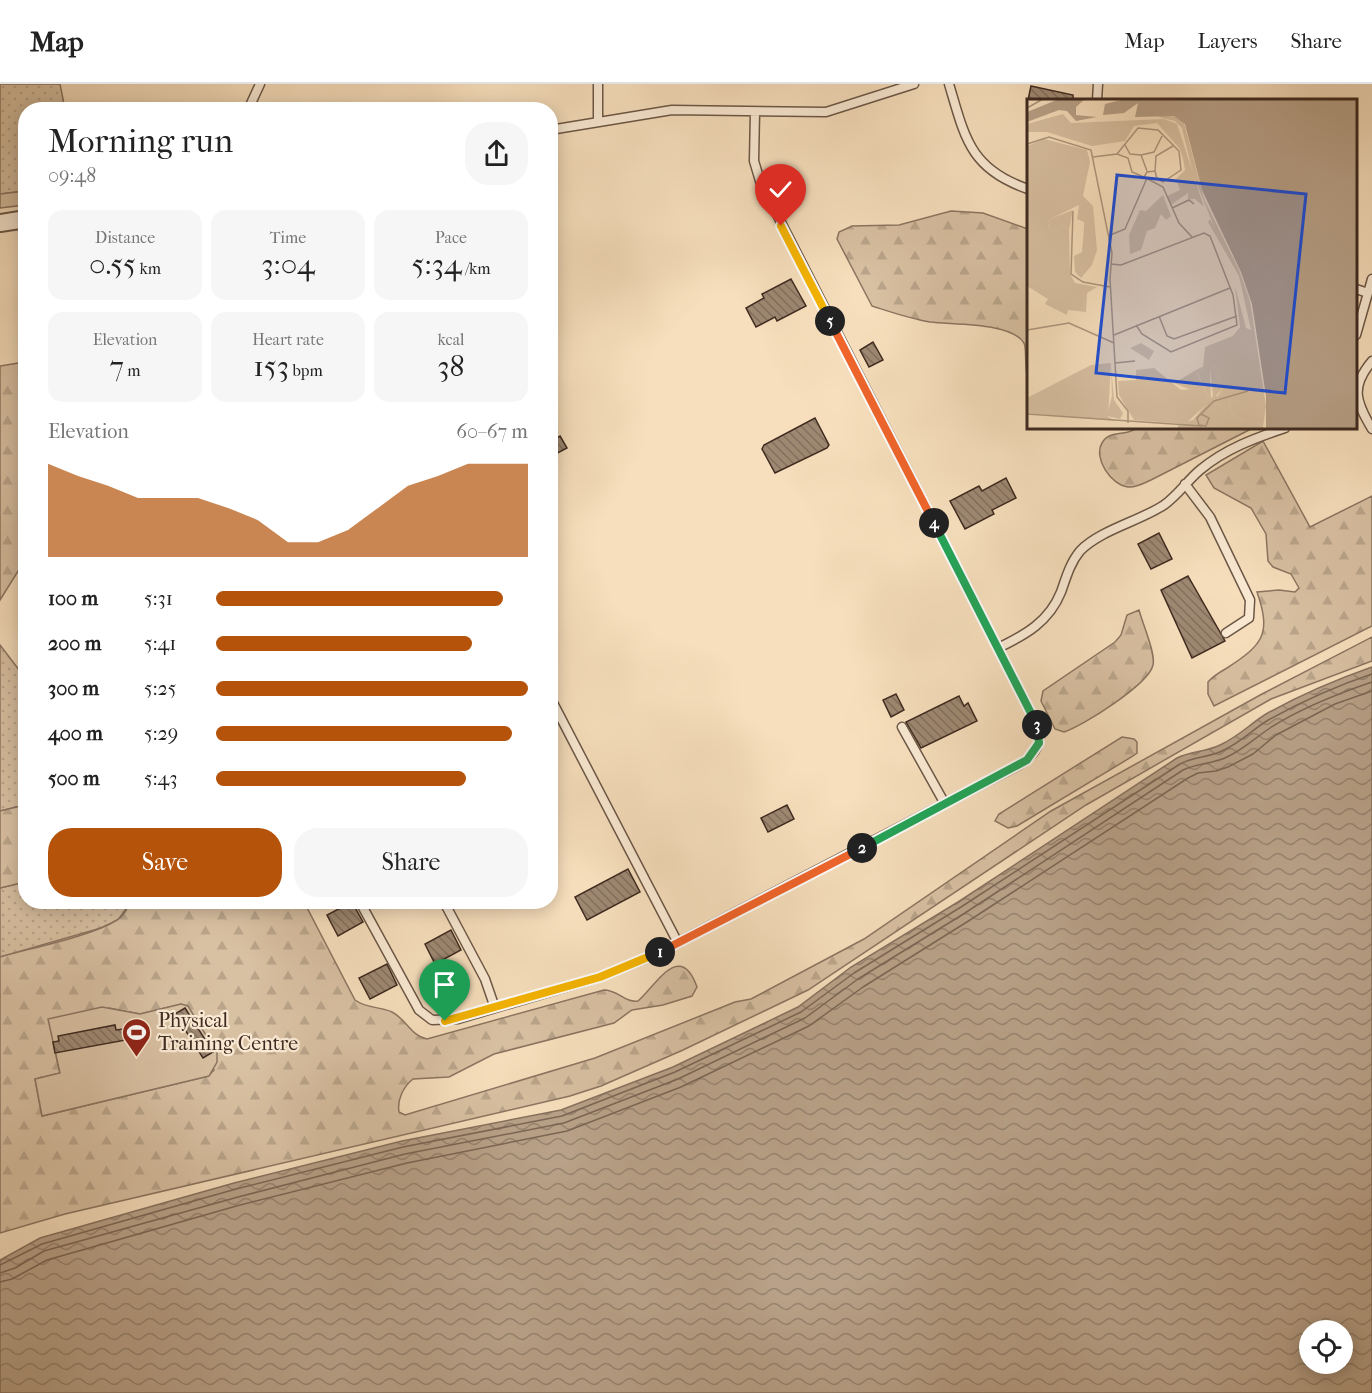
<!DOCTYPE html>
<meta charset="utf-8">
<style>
:root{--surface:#fff;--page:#f6f6f6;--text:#222;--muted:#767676;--line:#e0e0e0;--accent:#b45309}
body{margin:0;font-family:"IM FELL French Canon",serif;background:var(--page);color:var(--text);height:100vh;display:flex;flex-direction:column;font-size:22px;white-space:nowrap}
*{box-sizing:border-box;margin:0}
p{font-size:20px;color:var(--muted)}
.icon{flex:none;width:33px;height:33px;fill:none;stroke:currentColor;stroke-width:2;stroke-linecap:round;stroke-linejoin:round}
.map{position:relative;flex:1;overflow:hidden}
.side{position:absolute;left:18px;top:18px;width:540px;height:807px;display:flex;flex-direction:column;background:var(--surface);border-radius:24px;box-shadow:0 3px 15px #0003}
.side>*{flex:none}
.buttons{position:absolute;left:1299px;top:1236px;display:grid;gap:12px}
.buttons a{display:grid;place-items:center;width:54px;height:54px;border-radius:50%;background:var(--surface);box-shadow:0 3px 15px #0003;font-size:30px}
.pin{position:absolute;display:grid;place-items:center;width:51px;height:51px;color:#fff;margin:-62px -26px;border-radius:50% 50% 50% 0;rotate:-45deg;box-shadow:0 0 6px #0007}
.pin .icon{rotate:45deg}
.km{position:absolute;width:30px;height:30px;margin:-15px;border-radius:50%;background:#222;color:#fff;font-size:16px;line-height:30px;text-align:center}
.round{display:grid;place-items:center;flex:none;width:63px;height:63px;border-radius:24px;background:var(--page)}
.head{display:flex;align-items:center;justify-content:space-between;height:102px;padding:0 30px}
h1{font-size:33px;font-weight:600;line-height:45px}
.stats{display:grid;grid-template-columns:repeat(3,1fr);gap:9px;height:102px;padding:6px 30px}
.stats div{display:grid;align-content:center;border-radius:15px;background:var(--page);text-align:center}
.stats b{font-size:30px;font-weight:600}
.stats small{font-size:16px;font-weight:400}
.stats p{font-size:16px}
.chart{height:168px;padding:12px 30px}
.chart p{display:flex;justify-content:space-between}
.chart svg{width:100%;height:108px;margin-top:6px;fill:var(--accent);opacity:.7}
.primary-button{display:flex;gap:12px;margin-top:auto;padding:12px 30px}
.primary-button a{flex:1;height:69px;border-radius:24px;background:var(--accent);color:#fff;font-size:24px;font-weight:600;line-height:69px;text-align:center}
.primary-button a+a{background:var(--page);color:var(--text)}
ul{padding:0 30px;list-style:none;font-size:20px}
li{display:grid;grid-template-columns:96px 72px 1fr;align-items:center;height:45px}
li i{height:15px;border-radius:8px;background:var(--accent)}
header{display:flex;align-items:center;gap:36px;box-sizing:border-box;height:84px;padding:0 30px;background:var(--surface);border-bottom:2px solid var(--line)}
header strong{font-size:28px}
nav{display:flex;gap:33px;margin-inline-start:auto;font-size:21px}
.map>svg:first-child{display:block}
</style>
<header>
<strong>Map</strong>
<nav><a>Map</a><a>Layers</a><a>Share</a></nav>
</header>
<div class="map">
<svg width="1372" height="1309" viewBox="0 0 1372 1309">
<defs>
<pattern id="grass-dots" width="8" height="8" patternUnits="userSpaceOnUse" patternTransform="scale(1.5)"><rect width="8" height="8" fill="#d8c0a2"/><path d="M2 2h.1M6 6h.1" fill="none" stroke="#baa58b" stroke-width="1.8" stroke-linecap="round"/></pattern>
<pattern id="forest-firs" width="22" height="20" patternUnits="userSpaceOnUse" patternTransform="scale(1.5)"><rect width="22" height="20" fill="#d8c0a2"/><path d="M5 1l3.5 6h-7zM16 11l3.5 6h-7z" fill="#baa58b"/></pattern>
<pattern id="water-waves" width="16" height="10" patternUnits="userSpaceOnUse" patternTransform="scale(1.5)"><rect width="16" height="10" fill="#b8a188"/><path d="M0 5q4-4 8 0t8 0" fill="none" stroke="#97836f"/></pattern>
<pattern id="building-back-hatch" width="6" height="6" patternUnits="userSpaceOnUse" patternTransform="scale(1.5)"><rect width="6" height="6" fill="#9e8872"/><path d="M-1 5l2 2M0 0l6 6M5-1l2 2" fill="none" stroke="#826f5d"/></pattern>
</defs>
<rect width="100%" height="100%" fill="#f7dfbd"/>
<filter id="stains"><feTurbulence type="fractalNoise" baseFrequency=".00333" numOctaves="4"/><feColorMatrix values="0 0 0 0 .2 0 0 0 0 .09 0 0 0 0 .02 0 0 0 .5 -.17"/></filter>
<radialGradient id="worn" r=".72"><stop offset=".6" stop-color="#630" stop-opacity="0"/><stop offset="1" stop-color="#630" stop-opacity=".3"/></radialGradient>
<!-- grass -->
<path fill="url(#grass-dots)" stroke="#8b7561" stroke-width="1.5" d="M0 0H60L65 25 26 26 25 107 0 110Z
M0 561 26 595 25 721 0 727Z
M25 798 26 818 130 819 118 836 101 844 0 873V804Z"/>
<!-- forest -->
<path fill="url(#forest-firs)" stroke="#8b7561" stroke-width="1.5" fill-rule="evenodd" d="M25 107V121L0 124V110Z
M951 127 983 129 1028 145V295C1024 283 1027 264 1024 259 1011 238 953 241 930 238 911 235 891 228 872 222L837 155 839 148 852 142 899 141Z
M25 278V476L0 516V282Z
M1136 344H1253L1151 396C1144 399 1136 404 1128 403 1111 401 1093 374 1102 359 1110 345 1127 353 1136 344Z
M1263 357 1310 443 1372 412V542L1214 622 1208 610V598C1213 592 1220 588 1227 584 1262 561 1272 551 1257 508L1279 506 1295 508 1299 504 1291 490 1273 483 1268 477 1266 450 1251 424 1214 404 1206 391Z
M1139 526C1142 538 1156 570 1153 581 1149 600 1083 642 1064 648L1055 645 1041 617 1043 607 1115 558 1121 551 1127 531Z
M1372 553V577L1271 615 1086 721 808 906 683 966 601 1002 570 1012 65 1130 0 1149V873C31 864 92 852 117 836 124 832 127 825 130 818H304L355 916C367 925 379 922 392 928 406 935 411 952 427 955L604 906C618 906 625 919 638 917 655 903 680 855 697 903L692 912 663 921 632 926 614 939 494 970 449 993 413 995C403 1003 397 1016 399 1028L405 1031 595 974 735 918 751 915 864 855 1051 727 1262 610ZM181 920 214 986 208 992 42 1032 35 995 60 989 53 958 109 924 140 930Z
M1122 653 1134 655 1137 658V669L1133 672 1017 742 1008 744 995 737 999 730Z
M25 721V798L0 804V727Z"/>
<!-- park -->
<path fill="#d8c0a2" stroke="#8b7561" stroke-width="1.5" d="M181 920 188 922 217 969V978L209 992 42 1032 35 995 60 989 48 935 102 923 140 930Z"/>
<!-- water -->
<path fill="url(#water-waves)" stroke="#87715e" stroke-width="1.5" fill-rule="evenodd" d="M1372 583V1309H0V1176L40 1154 234 1099 402 1057 561 1026 673 983 798 923 851 883 958 818 1177 674C1191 667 1206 668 1220 661 1238 653 1250 640 1266 630 1300 611 1335 596 1372 583ZM1310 1246H1342V1280H1310Z"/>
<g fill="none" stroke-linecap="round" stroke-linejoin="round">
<!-- shore -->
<path stroke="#7b6654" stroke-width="1.5" d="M0 1181 42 1160 236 1105 403 1063 562 1032 675 988 801 928 854 889 961 823 1180 680C1194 672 1209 674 1224 666 1243 657 1254 644 1270 635 1303 617 1336 602 1372 590
M0 1189 15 1184 44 1167 238 1113 405 1070 564 1039 678 995 805 934 858 895 965 829 1183 686C1198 679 1213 680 1227 673 1244 665 1255 654 1270 644 1301 624 1337 610 1372 598
M0 1198 12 1195 47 1176 240 1121 407 1079 567 1047 681 1003 809 942 863 903 970 836 1188 694 1198 689 1216 687 1228 683 1253 670 1276 651 1335 620 1372 607"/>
</g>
<!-- building -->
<path fill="url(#building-back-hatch)" stroke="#3e2a20" stroke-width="1.5" d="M1031 2 1073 11V16H1028Z
M791 195 806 222 777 237 775 233 756 243 746 224 764 214 762 210Z
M873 258 883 276 869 283 860 266Z
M815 334 829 361 827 364 775 389 762 365 764 361Z
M560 352 567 364 550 373V358Z
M1006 394 1016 414 992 426 994 430 965 445 950 417 979 402 982 407Z
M1159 449 1172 475 1151 485 1138 460Z
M1188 492 1225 557 1192 574 1161 506Z
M896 610 904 626 891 633 883 616Z
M959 612 964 622 968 619 977 637 921 664 906 638Z
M787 721 794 735 768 748 761 734Z
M628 785 640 808 587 836 575 813Z
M352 818 363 838 338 852 327 831Z
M451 846 461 866 435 880 425 860Z
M387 880 397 901 370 915 359 894Z
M185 924 213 968 203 974 175 930Z
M115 941 116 946 123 945 126 956 55 969 53 958 59 957 58 952Z"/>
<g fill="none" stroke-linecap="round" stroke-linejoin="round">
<defs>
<path id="lane" d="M949 0C965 54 970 85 1028 105
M1097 16 1098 0
M248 26 260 0
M598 38V0
M550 46 672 26 826 28 914 0
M1356 205 1368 209
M1356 251 1372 195
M1372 277C1350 303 1356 318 1372 345
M1185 400 1210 433 1250 516 1249 534 1226 549
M998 564C1025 551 1049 538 1061 508 1066 494 1070 479 1080 467 1100 446 1140 437 1164 421 1178 411 1187 397 1200 386 1225 365 1255 354 1285 344
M550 613 678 859
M902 643 945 720
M360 818 419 926 432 936 458 935 600 893 654 871 1019 681C1035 671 1043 660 1037 641L760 97 754 77 755 28
M444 818 485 895 495 924"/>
<path id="street" d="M0 139 26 135"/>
</defs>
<!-- lane casing -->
<use href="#lane" stroke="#6c5747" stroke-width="11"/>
<!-- street casing -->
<use href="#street" stroke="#6c5747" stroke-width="20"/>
<!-- lane -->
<use href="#lane" stroke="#faead4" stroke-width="8"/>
<!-- street -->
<use href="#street" stroke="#faead4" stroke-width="16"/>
</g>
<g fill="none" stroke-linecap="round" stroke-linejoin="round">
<defs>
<path id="split-1" d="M445 937 600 893 660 868"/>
<path id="split-2" d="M660 868 862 764"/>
<path id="split-3" d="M862 764 1027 676 1039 659 1037 641"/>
<path id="split-4" d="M934 439 1037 641"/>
<path id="split-5" d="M830 237 934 439"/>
<path id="split-6" d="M781 142 830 237"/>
</defs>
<!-- split-1 casing -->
<use href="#split-1" stroke="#fff" stroke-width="12"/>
<!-- split-2 casing -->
<use href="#split-2" stroke="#fff" stroke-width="12"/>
<!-- split-3 casing -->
<use href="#split-3" stroke="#fff" stroke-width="12"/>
<!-- split-4 casing -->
<use href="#split-4" stroke="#fff" stroke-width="12"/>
<!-- split-5 casing -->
<use href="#split-5" stroke="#fff" stroke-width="12"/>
<!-- split-6 casing -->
<use href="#split-6" stroke="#fff" stroke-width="12"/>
<!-- split-1 -->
<use href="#split-1" stroke="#f5b400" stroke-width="8"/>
<!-- split-2 -->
<use href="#split-2" stroke="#f0652b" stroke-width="8"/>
<!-- split-3 -->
<use href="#split-3" stroke="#22a559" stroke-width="8"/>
<!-- split-4 -->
<use href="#split-4" stroke="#22a559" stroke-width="8"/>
<!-- split-5 -->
<use href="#split-5" stroke="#f0652b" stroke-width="8"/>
<!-- split-6 -->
<use href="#split-6" stroke="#f5b400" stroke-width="8"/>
</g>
<!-- icons -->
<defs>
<symbol id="stadium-pin" viewBox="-11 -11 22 30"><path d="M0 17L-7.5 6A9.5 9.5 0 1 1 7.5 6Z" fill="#8f2418" stroke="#faead4"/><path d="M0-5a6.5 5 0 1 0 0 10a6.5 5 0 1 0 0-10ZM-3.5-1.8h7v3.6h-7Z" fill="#fff"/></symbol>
</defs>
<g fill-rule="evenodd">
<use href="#stadium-pin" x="120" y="932" width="33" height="45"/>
</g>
<g text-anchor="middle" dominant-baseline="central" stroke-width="4.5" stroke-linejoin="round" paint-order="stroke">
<!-- poi labels -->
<g font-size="20" fill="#3e2a20" stroke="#faead4" text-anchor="start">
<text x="158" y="936">Physical<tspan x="158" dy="23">Training Centre</tspan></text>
</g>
</g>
<!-- overview -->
<g transform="translate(1027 15)">
<rect width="330" height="330" fill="#f7dfbd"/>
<path d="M46 111 42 131 36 126 26 132 21 128 23 120ZM84 264 81 318 90 322 0 314V299L64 266ZM176 267 170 274 181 298 147 284ZM188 267 195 290 189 297 202 301 205 314 215 323H231L238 330H151V325L166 321 186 297 183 270Z" fill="#d8c0a2"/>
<path d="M36 15 44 24 137 20 150 25 177 108 168 100H161V94L144 106 140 97 153 91 149 80 158 71 156 60 153 50 130 24 107 27 98 42 65 47 20 33H0V25ZM134 16 150 18 157 24 177 100 212 171 223 202 239 307 236 328 231 323 229 329H222L205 314 202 301 189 300 195 290 188 267 183 270 184 301 158 325 107 321 92 296 91 282 109 281V271L127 269 154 291 168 290 181 298 170 273 176 268 178 248 206 237 213 228 208 187 219 229 224 231 212 177 181 123 183 120 188 130 166 75 155 29 148 22 131 18ZM17 40 60 51 63 63 56 97 66 107 70 151 65 166 54 179 48 173 47 157 55 153 57 129V123L50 120 52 106 23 120 21 128 26 132 36 126 42 131 43 175 48 184 70 188 60 194 59 213 41 211 40 216 18 205 21 200 0 187V47ZM136 96 144 117 139 121 134 115 128 129 120 132 114 151 103 155 102 136 113 111 119 112ZM114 244 127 252 122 261 103 249ZM84 265 87 301 96 314 93 320 80 317 85 297Z" fill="#d8c0a2"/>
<path d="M213 257 216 260 219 284 205 281V261Z" fill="#d8c0a2"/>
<path d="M32 0H58L49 8V16L70 18 49 22 40 12 32 11 0 23V13ZM98 0H330V330H239V297L225 205 214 173 175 91 158 25 147 17 108 18 111 4 97 14 76 16 78 5Z" fill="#b8a188"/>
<path fill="none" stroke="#ad977e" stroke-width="1.5" d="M0 9 16 0M0 45 22 38 64 51 85 154 83 180 90 298 101 312V324M98 46 103 55 114 56 120 72M90 55 101 59 105 73 117 78M114 56 127 53 135 37M66 58 90 55 111 29 131 31 152 52 154 71 136 83 130 80 128 72 120 73 117 78 136 88 152 124 165 138M128 72 129 57 146 47M145 109 162 101 167 105M46 112 44 175 56 183 83 188M81 137 98 130 120 79M84 165 94 166 177 134 183 137 206 196 210 226 144 253 115 235 109 226M132 217 140 237 147 240 210 217M0 231 42 224 87 244M87 236 203 189M88 264 108 262M0 315 175 327M174 315 182 319 179 327 172 326 170 319 187 302 221 292"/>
<path fill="#1d4ed8" fill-opacity="0.15" stroke="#1d4ed8" stroke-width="3" d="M90 76 279 95 258 294 69 274Z"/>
<rect width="330" height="330" fill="none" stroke="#3e2a20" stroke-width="3"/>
</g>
<rect width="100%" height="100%" filter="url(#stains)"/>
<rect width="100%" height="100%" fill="url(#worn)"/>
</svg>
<div class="buttons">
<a><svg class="icon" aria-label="locate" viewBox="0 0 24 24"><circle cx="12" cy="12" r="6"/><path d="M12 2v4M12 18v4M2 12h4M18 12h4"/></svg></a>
</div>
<div class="pin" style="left:445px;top:937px;background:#1e9e55"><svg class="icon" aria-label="arrive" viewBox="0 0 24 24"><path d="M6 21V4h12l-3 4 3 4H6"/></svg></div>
<div class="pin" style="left:781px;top:142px;background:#d93025"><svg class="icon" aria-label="check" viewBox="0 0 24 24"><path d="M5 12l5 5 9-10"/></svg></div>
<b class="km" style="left:660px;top:868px">1</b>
<b class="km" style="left:862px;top:764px">2</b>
<b class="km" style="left:1037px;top:641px">3</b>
<b class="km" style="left:934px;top:439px">4</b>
<b class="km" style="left:830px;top:237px">5</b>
<section class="side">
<div class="head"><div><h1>Morning run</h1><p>09:48</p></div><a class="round"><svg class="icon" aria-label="share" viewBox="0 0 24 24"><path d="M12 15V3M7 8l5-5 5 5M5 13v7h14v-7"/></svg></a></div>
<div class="stats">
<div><p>Distance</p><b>0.55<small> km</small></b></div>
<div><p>Time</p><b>3:04</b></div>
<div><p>Pace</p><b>5:34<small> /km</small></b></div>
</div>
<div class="stats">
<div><p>Elevation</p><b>7<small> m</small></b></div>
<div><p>Heart rate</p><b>153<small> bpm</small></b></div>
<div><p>kcal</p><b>38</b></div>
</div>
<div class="chart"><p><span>Elevation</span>60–67 m</p>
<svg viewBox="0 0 160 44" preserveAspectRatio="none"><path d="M0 44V6L10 11L20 15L30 20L40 20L50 20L60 24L70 29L80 38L90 38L100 33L110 24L120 15L130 11L140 6L150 6L160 6V44z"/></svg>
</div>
<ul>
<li><b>100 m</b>5:31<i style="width:92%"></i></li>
<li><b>200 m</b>5:41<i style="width:82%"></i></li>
<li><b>300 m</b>5:25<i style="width:100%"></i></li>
<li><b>400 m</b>5:29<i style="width:95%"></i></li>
<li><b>500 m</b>5:43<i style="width:80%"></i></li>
</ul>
<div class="primary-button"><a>Save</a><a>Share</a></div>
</section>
</div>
